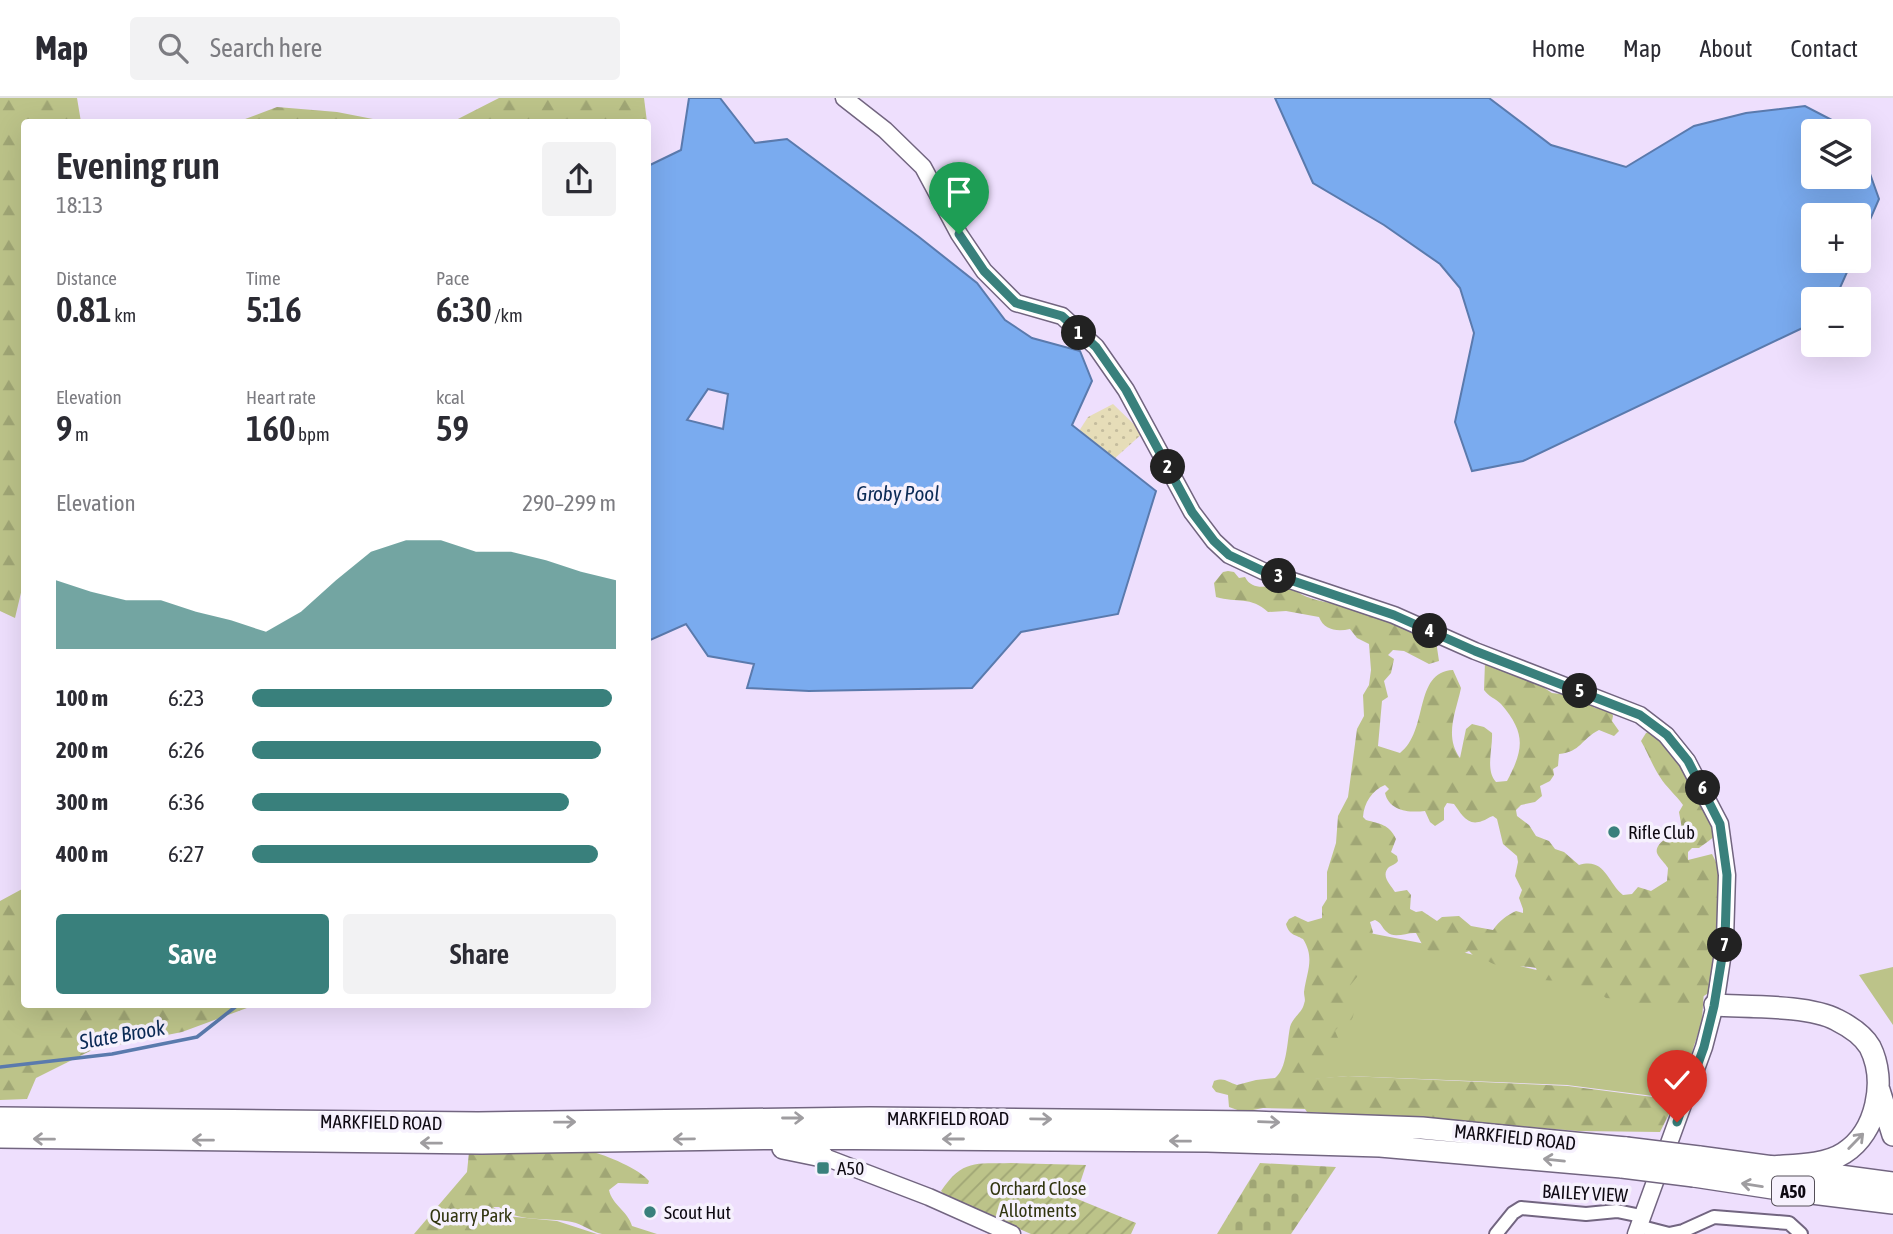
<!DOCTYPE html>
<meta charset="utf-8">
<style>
:root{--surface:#fff;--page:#f2f2f3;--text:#2b2b33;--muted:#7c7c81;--line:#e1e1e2;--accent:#39807c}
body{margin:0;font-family:"Asap Condensed",sans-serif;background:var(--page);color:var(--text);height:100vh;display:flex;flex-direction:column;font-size:26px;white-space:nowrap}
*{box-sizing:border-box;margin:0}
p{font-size:23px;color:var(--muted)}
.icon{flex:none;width:38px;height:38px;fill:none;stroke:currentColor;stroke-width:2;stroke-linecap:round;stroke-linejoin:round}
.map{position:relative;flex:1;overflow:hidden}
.side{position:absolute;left:21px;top:21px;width:630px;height:889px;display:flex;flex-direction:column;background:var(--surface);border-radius:7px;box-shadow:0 7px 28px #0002}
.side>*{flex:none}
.fabs{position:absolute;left:1801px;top:21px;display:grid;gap:14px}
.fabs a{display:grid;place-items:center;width:70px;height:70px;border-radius:7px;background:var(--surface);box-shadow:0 7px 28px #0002;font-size:35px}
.pin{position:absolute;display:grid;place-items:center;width:60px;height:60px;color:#fff;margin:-72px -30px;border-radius:50% 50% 50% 0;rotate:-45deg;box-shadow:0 0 7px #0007}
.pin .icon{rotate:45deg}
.km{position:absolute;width:35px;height:35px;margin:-18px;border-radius:50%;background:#222;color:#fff;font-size:19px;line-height:35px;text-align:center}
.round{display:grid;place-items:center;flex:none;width:74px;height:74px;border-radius:7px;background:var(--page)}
.headline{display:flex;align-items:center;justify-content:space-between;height:119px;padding:0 35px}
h1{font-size:38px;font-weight:600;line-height:52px}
.figures{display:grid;grid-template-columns:repeat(3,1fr);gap:10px;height:119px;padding:7px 35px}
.figures div{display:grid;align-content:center}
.figures b{font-size:35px;font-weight:600}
.figures small{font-size:19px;font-weight:400}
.figures p{font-size:19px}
.chart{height:196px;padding:14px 35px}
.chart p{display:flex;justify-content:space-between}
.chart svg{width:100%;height:126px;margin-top:7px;fill:var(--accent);opacity:.7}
.action{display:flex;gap:14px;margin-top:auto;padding:14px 35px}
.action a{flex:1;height:80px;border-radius:7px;background:var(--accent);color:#fff;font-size:28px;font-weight:600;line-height:80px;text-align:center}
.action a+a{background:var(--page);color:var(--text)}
ul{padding:0 35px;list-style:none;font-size:23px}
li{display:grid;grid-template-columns:112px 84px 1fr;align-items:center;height:52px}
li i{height:18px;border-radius:9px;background:var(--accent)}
header{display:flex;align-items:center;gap:42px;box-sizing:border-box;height:98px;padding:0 35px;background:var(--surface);border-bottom:2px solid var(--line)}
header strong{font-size:33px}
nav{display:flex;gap:38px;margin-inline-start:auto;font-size:24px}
.search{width:490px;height:63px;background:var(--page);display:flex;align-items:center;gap:18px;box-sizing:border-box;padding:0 24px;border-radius:7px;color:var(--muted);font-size:26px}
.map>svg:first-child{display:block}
</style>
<header>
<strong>Map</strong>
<div class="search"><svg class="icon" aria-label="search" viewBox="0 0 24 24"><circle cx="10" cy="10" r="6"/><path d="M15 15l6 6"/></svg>Search here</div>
<nav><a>Home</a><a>Map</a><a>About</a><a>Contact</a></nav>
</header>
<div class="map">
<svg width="1893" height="1136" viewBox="0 0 1893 1136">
<defs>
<pattern id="forest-firs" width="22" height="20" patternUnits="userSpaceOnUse" patternTransform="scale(1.75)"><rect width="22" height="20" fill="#bcc389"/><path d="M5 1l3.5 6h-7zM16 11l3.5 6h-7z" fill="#a0a675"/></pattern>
<pattern id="sand-dots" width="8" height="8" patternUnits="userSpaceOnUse" patternTransform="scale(1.75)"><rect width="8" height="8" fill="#e6ddb8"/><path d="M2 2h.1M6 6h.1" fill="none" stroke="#c4bc9d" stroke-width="1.8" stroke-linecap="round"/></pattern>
<pattern id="cemetery-stones" width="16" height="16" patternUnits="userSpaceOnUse" patternTransform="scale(1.75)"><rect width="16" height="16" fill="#bcc389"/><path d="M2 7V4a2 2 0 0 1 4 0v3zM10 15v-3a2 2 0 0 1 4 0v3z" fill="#a0a675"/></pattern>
<pattern id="garden-furrows" width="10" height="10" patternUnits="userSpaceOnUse" patternTransform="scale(1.75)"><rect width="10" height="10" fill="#bcc389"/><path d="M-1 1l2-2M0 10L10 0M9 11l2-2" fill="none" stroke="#a0a675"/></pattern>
</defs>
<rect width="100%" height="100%" fill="#eedffd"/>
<!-- green -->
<path fill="#bcc389" d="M1349 831 1441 849 1599 887 1704 892 1702 923 1677 1001 1567 987 1348 978 1304 982Z
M1893 869V927L1859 877Z
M493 1109 506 1118 557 1123 597 1136H423Z"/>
<!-- forest -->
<path fill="url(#forest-firs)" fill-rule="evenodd" d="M0 0H77L81 24H24V482L15 520 0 513Z
M499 0H644L647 24H237L277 9 337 14 378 22 454 23Z
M1228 473 1234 474 1239 480 1245 479C1254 496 1271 485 1285 488 1294 489 1297 495 1305 498 1313 502 1340 508 1349 506L1436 543 1439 563 1429 566 1404 553 1393 552 1388 557 1394 561 1391 575 1384 583 1388 599 1382 603 1378 648 1400 655C1429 633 1413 574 1453 572L1461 590C1456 614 1444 638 1460 660L1466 631 1472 626 1484 629 1492 635C1493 650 1485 672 1496 684L1507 683C1524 651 1526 635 1501 606 1495 600 1489 599 1484 592L1485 564 1518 579H1528L1552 595 1576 598 1595 610 1611 612 1613 618 1612 623 1619 633 1614 638 1599 632C1581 641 1581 654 1559 656L1558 668 1553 671 1554 677 1550 683 1540 688 1542 698 1535 704 1521 707 1516 712 1517 718 1529 727 1536 738 1549 743 1555 751 1564 754 1579 767C1605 759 1607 784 1623 797L1632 796 1638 789 1651 793 1667 783 1668 770C1665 765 1659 760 1657 755 1654 745 1674 735 1682 731L1679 714 1683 707C1676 697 1666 689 1660 679 1652 667 1648 655 1641 643L1646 635 1651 633 1680 659 1717 735C1713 741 1705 745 1699 750H1692L1688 754V762L1712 756 1723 778 1712 893C1703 898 1690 908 1683 910 1672 913 1659 908 1649 907 1644 906 1637 909 1632 910L1621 901 1606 900 1600 895H1585C1569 880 1563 884 1543 882L1538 877 1536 870C1520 866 1503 873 1488 863 1477 864 1476 860 1469 853L1460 857 1435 858 1423 848 1416 835C1408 834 1394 841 1387 834 1381 829 1382 825 1375 822L1370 824 1373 834 1369 843 1372 853 1370 859 1362 867 1357 879 1348 890C1351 898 1358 917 1350 923 1344 928 1340 926 1335 933L1342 949 1332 960 1324 964 1319 976H1313L1307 981 1348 978 1568 988 1676 1002 1660 1034 1578 1033 1469 1024 1307 1014 1305 1011 1263 1010 1243 1014 1229 1009 1228 997 1216 994 1212 989 1214 983C1225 979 1227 984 1237 987L1256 982 1275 980C1287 971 1287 944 1290 929 1292 920 1302 915 1304 906 1306 901 1304 899 1304 894 1307 873 1315 860 1303 841 1294 836 1289 837 1286 826L1289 821 1295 818 1308 824 1322 820V809L1327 801V774L1336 745 1338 718 1348 699 1357 631 1364 618 1363 597 1369 587 1371 572 1369 546 1357 540 1350 531C1337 534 1324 532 1319 519L1286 513 1268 514C1251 498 1237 505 1216 499L1214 485 1223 474ZM1385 687 1389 691 1385 695C1389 713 1409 715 1425 713L1430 724 1435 728 1444 722V710L1447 705 1454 706C1461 715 1467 729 1482 723 1486 722 1489 719 1493 718L1497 721 1503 746 1517 758 1518 764 1515 778 1522 792 1519 800 1523 811V815L1516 813C1506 818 1500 822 1493 832L1471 828 1459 818 1442 819 1437 823 1422 813 1416 814 1410 811 1411 797 1407 792 1395 794C1391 787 1380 778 1389 769 1392 767 1396 766 1398 763L1397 758 1391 754 1396 741C1389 726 1380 726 1366 722L1363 719C1364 705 1372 692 1385 687Z
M24 790V906L255 907 182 934 92 952 36 980 27 1001 0 1002V803Z
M469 1054C509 1054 551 1050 591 1054 605 1056 641 1072 649 1083L648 1086 618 1085 609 1092C612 1107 628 1113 632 1128L657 1136C640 1136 620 1136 602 1136 591 1134 583 1126 572 1124 548 1119 518 1125 499 1109H493L470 1136H414L467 1074Z"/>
<!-- sand -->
<path fill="url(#sand-dots)" d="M1113 306 1143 335 1114 361 1079 333 1088 319Z"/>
<!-- cemetery -->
<path fill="url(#cemetery-stones)" d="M1260 1065 1336 1069 1291 1136H1217Z"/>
<!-- garden -->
<path fill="url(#garden-furrows)" d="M1011 1065 1086 1067 1075 1100 1136 1125 1131 1136H1031L947 1099 941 1093C963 1061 975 1066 1011 1065Z"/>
<!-- water -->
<path fill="#7aabef" stroke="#5a7aad" stroke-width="2" fill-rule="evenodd" d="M689 0H720L755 45 787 41 919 139 977 185 1005 222 1032 240 1080 253 1092 283 1072 327 1156 393 1118 516 1021 534 972 590 809 593 747 590 754 566 708 558 686 526 648 543V68L681 52ZM708 291 728 296 723 331 687 322Z
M1275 0H1489L1551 47 1626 69 1694 28 1746 15 1805 8 1853 33H1813V79H1858L1859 45 1879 101 1859 147 1858 117H1813V163H1852L1835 201H1813V225L1523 363 1472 373 1455 324 1474 235 1460 190 1440 166 1384 127 1313 85Z"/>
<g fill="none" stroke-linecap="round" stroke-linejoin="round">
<!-- stream -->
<path stroke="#5a7aad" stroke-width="3.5" d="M0 969 112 956 197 939 239 906"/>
<defs>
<path id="street" d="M1638 1128 1669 1136
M1496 1136 1513 1115 1521 1110 1586 1116 1617 1113 1641 1118
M1669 1136 1683 1133 1714 1119 1789 1125 1801 1136"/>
<path id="secondary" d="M844 0 885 32 923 69 959 136 984 173 1016 205 1062 218 1096 249 1126 292 1192 414 1214 443 1229 457 1263 473 1394 517 1475 553 1640 617 1666 637 1687 663 1720 726 1727 777 1725 841 1715 907 1704 949 1636 1136
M822 1058 929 1099 1012 1136"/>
<path id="highway" d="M1715 907C1748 909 1809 907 1837 922 1849 928 1863 937 1870 949 1887 983 1877 1034 1844 1055 1824 1068 1793 1067 1770 1069
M1879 992 1893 1037
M0 1020 478 1025 870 1020 1254 1024 1422 1030 1626 1050
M0 1039 482 1045 787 1040 1207 1043 1380 1048 1622 1069
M783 1050 822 1058
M1699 1059 1893 1085
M1694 1078 1779 1091 1893 1105"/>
</defs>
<!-- street casing -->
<use href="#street" stroke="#726580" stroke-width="16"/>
<!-- secondary casing -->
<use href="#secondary" stroke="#726580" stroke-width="19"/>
<!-- highway casing -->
<use href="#highway" stroke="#726580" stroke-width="24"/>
<!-- street -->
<use href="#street" stroke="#fff" stroke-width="12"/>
<!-- secondary -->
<use href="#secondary" stroke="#fff" stroke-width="16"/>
<!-- highway -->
<use href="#highway" stroke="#fff" stroke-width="21"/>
<defs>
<path id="highway-bridge" d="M1626 1050 1699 1059
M1622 1069 1694 1078"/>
</defs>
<!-- highway-bridge casing -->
<use href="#highway-bridge" stroke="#726580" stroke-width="24" stroke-linecap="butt"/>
<!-- highway-bridge -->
<use href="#highway-bridge" stroke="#fff" stroke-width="21"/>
</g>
<!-- one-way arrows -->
<defs><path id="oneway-shaft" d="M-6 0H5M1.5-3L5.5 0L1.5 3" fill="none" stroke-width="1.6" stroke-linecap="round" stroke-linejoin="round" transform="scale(1.75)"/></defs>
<g stroke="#9f9da0">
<use href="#oneway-shaft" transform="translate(793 1020)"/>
<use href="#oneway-shaft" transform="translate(1041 1021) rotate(1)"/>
<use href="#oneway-shaft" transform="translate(565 1024) rotate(-1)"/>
<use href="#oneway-shaft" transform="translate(1269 1024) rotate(2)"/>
<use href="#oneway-shaft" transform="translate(44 1041) rotate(-179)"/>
<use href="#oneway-shaft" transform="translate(684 1041) rotate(179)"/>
<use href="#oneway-shaft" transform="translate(953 1041) rotate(-180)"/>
<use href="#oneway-shaft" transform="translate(203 1042) rotate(-179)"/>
<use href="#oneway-shaft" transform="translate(1180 1043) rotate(-179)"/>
<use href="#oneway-shaft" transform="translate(1856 1043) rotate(-46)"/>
<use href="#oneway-shaft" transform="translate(431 1045) rotate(-179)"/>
<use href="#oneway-shaft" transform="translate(1554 1062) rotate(-174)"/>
<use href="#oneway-shaft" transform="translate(1752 1087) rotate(-171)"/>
</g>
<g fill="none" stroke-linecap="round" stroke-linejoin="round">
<defs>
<path id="route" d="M959 136 984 173 1016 205 1062 218 1096 249 1126 292 1192 414 1214 443 1229 457 1263 473 1394 517 1475 553 1640 617 1667 637 1688 663 1720 726 1727 777 1725 841 1714 908 1704 949 1677 1024"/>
</defs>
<!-- route casing -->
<use href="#route" stroke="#fff" stroke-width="14"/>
<!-- route -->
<use href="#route" stroke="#39807c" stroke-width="9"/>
</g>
<!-- markers -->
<g fill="#39807c" stroke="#f6f1fd" stroke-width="2.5">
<circle cx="1614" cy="734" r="7"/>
<rect x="816" y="1063" width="14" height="14" rx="3.5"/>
<circle cx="650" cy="1114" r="7"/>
</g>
<g text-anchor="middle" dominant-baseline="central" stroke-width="7" stroke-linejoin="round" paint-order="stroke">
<!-- shield labels -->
<rect fill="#f6f1fd" stroke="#544f58" stroke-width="2" x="1772" y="1078.5" width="42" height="29" rx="5"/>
<g font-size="18" font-weight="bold" fill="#0e0912">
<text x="1793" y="1093">A50</text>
</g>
<!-- poi labels -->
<g font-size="19" fill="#0e0912" stroke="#f6f1fd" text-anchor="start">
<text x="1628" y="734">Rifle Club</text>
<text x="837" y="1070">A50</text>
<text x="664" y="1114">Scout Hut</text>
</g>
<!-- street labels -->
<g font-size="19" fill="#0e0912" stroke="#f6f1fd">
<text x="948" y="1020">MARKFIELD ROAD</text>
<text transform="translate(381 1024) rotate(1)">MARKFIELD ROAD</text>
<text transform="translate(1515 1039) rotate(6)">MARKFIELD ROAD</text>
<text transform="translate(1585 1095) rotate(3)">BAILEY VIEW</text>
</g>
<!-- park labels -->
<g font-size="19" fill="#31350f" stroke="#f6f1fd">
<text x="1038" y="1090">Orchard Close<tspan x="1038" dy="22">Allotments</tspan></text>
<text x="471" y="1117">Quarry Park</text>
</g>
<!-- water labels -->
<g font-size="21" font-style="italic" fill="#0b2b56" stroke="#f6f1fd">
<text x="898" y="395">Groby Pool</text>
<text transform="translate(122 936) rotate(-10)">Slate Brook</text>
</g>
</g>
</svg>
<div class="fabs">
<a><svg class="icon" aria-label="layers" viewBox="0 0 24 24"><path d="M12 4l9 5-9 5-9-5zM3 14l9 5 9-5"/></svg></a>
<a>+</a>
<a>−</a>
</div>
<div class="pin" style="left:959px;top:136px;background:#1e9e55"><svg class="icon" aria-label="arrive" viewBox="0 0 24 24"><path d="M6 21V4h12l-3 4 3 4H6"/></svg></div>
<div class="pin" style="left:1677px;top:1024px;background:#d93025"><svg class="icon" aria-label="check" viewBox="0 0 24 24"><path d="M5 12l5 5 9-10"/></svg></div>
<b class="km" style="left:1079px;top:235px">1</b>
<b class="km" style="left:1168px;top:369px">2</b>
<b class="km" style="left:1279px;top:478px">3</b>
<b class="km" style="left:1430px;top:533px">4</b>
<b class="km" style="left:1580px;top:593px">5</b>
<b class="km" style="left:1703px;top:690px">6</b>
<b class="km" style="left:1725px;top:847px">7</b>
<section class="side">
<div class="headline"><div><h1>Evening run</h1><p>18:13</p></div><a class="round"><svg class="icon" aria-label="share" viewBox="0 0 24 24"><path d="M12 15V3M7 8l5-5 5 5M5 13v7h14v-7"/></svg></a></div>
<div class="figures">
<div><p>Distance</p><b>0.81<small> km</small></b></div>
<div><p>Time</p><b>5:16</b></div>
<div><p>Pace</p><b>6:30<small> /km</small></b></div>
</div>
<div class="figures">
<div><p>Elevation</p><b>9<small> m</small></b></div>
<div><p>Heart rate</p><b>160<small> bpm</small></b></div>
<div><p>kcal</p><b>59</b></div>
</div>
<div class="chart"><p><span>Elevation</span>290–299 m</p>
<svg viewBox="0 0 160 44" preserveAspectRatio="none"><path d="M0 44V20L10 24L20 27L30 27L40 31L50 34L60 38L70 31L80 20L90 10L100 6L110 6L120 10L130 10L140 13L150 17L160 20V44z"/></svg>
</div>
<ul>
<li><b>100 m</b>6:23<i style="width:99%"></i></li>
<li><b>200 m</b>6:26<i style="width:96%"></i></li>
<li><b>300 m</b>6:36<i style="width:87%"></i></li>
<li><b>400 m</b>6:27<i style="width:95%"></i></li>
</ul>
<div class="action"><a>Save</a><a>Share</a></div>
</section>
</div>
